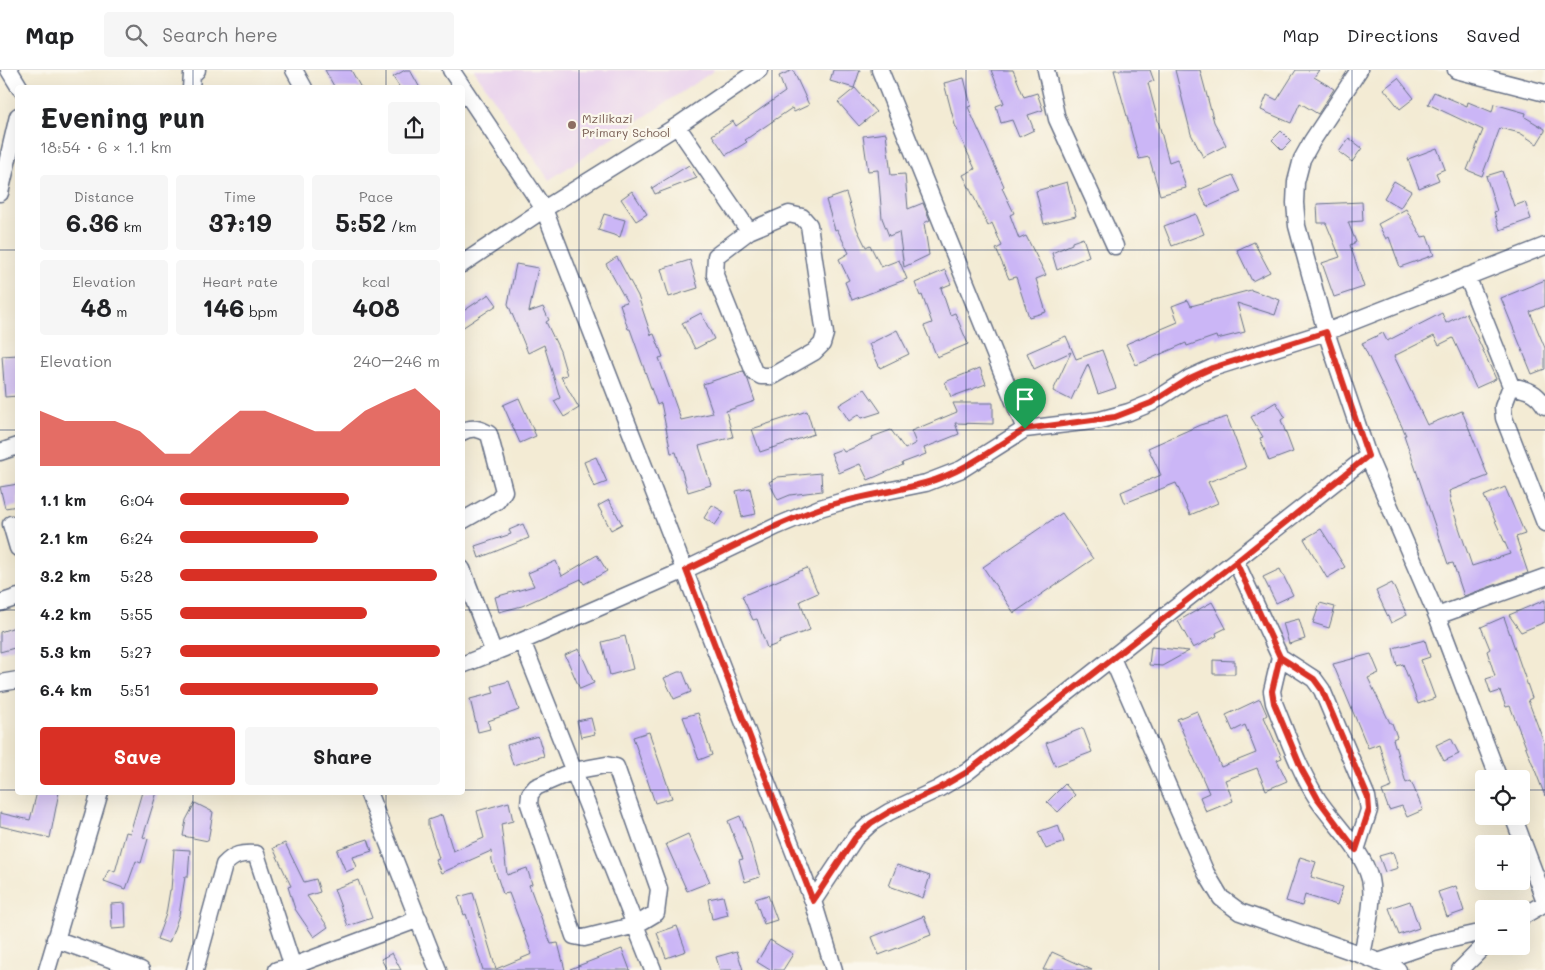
<!DOCTYPE html>
<meta charset="utf-8">
<style>
:root{--surface:#fff;--page:#f6f6f6;--text:#202124;--muted:#757577;--line:#e0e0e0;--accent:#d93025}
body{margin:0;font-family:Mali,sans-serif;background:var(--page);color:var(--text);height:100vh;display:flex;flex-direction:column;font-size:19px;white-space:nowrap}
*{box-sizing:border-box;margin:0}
p{font-size:16px;color:var(--muted)}
.icon{flex:none;width:28px;height:28px;fill:none;stroke:currentColor;stroke-width:2;stroke-linecap:round;stroke-linejoin:round}
.map{position:relative;flex:1;overflow:hidden}
.details{position:absolute;left:15px;top:15px;width:450px;height:710px;display:flex;flex-direction:column;background:var(--surface);border-radius:5px;box-shadow:0 5px 20px #0002}
.details>*{flex:none}
.controls{position:absolute;left:1475px;top:700px;display:grid;gap:10px}
.controls a{display:grid;place-items:center;width:55px;height:55px;border-radius:5px;background:var(--surface);box-shadow:0 5px 20px #0002;font-size:25px}
.pin{position:absolute;display:grid;place-items:center;width:42px;height:42px;color:#fff;margin:-51px -21px;border-radius:50% 50% 50% 0;rotate:-45deg;box-shadow:0 0 5px #0007}
.pin .icon{rotate:45deg}
.round{display:grid;place-items:center;flex:none;width:52px;height:52px;border-radius:5px;background:var(--page)}
.summary{display:flex;align-items:center;justify-content:space-between;height:85px;padding:0 25px}
h1{font-size:28px;font-weight:800;line-height:38px}
.figures{display:grid;grid-template-columns:repeat(3,1fr);gap:8px;height:85px;padding:5px 25px}
.figures div{display:grid;align-content:center;border-radius:5px;background:var(--page);text-align:center}
.figures b{font-size:25px;font-weight:800}
.figures small{font-size:14px;font-weight:400}
.figures p{font-size:14px}
.chart{height:140px;padding:10px 25px}
.chart p{display:flex;justify-content:space-between}
.chart svg{width:100%;height:90px;margin-top:5px;fill:var(--accent);opacity:.7}
.action{display:flex;gap:10px;margin-top:auto;padding:10px 25px}
.action a{flex:1;height:58px;border-radius:5px;background:var(--accent);color:#fff;font-size:20px;font-weight:800;line-height:58px;text-align:center}
.action a+a{background:var(--page);color:var(--text)}
ul{padding:0 25px;list-style:none;font-size:16px}
li{display:grid;grid-template-columns:80px 60px 1fr;align-items:center;height:38px}
li i{height:12px;border-radius:6px;background:var(--accent)}
header{display:flex;align-items:center;gap:30px;box-sizing:border-box;height:70px;padding:0 25px;background:var(--surface);border-bottom:1px solid var(--line)}
header strong{font-size:24px}
nav{display:flex;gap:28px;margin-inline-start:auto;font-size:18px}
.search{width:350px;height:45px;background:var(--page);display:flex;align-items:center;gap:12px;box-sizing:border-box;padding:0 18px;border-radius:5px;color:var(--muted);font-size:19px}
.map>svg:first-child{display:block}
</style>
<header>
<strong>Map</strong>
<div class="search"><svg class="icon" aria-label="search" viewBox="0 0 24 24"><circle cx="10" cy="10" r="6"/><path d="M15 15l6 6"/></svg>Search here</div>
<nav><a>Map</a><a>Directions</a><a>Saved</a></nav>
</header>
<div class="map">
<svg width="1545" height="900" viewBox="0 0 1545 900">
<rect width="100%" height="100%" fill="#fbf7ec"/>
<filter id="ink" filterUnits="userSpaceOnUse"><feTurbulence type="fractalNoise" baseFrequency=".02" numOctaves="2"/><feDisplacementMap in="SourceGraphic" scale="10" xChannelSelector="R" yChannelSelector="G"/><feConvolveMatrix kernelMatrix="1 2 1 2 8 2 1 2 1" color-interpolation-filters="sRGB"/></filter>
<filter id="wash" filterUnits="userSpaceOnUse"><feTurbulence type="fractalNoise" baseFrequency=".0096" numOctaves="4" result="noise"/><feDisplacementMap in="SourceGraphic" scale="20" xChannelSelector="R" yChannelSelector="G"/><feGaussianBlur stdDeviation="1.12" result="paint"/><feColorMatrix in="noise" values="0 0 0 0 0 0 0 0 0 0 0 0 0 0 0 0 0 1.4 0 .05"/><feComposite in="paint" operator="in"/></filter>
<g filter="url(#wash)">
<rect width="100%" height="100%" fill="#f3ebd4"/>
<!-- built -->
<path fill="#e9d2ed" d="M474 0H715L549 110Z"/>
<g id="blocks">
<!-- building -->
<path fill="#cbb6f6" d="M325 0H351L361 18H335Z
M405 0H410L420 18H400L393 7Z
M793 0 809 35 794 42 792 38 745 70 747 72 726 85 712 65 733 51 736 56 785 22 779 6Z
M833 0H860L854 18 830 11Z
M991 0H1013L1024 27 1037 23 1043 40 1028 45 1034 60 1019 67 1012 50 1001 53 996 36 1004 33Z
M1114 0H1150L1154 11 1148 13 1169 92 1177 89 1186 118 1160 125 1149 87 1139 89Z
M1175 0H1200L1214 52 1226 75 1203 87 1191 64Z
M1296 0H1319L1314 7 1334 19 1318 44 1300 33 1291 53 1261 40 1267 25 1277 30Z
M964 8 971 36 968 37 1004 116 1002 118 1014 143 1010 145 1019 169 1026 166 1046 205 1036 209 1046 242 1029 247 1016 207 1009 209 996 179 1002 176 992 153 988 156 963 105 975 99 955 55 944 13Z
M1398 8 1414 28 1400 39 1384 19Z
M855 18 876 42 859 56 838 32Z
M1434 22 1467 36 1468 32 1492 42 1494 34 1526 43 1525 47 1545 59V61L1537 74 1520 63 1500 58 1482 106 1467 100 1483 60 1428 34Z
M1281 61 1291 71 1282 80 1272 70Z
M886 63 891 105 905 104 908 139 923 133 930 150 924 153 929 185 904 197 899 162 889 166 882 148 878 100 868 101 863 66Z
M1349 68 1362 78 1352 92 1339 82Z
M1437 78 1445 99 1436 103 1439 110 1419 118 1408 89Z
M689 95 697 108 655 124 652 118Z
M1502 101 1514 136 1525 132 1531 149 1500 160 1494 142 1497 141 1486 106Z
M1233 105 1241 122 1207 137 1199 120Z
M1394 111 1411 121 1400 138 1384 128Z
M1067 112 1076 146 1044 154 1036 121Z
M632 121 647 144 636 151 621 129Z
M846 123 857 159 866 177 870 175 881 197 899 190 907 209 852 230 845 212 849 210 839 189 849 183 837 159 835 160 826 130Z
M1362 132 1363 151 1348 152 1356 172 1350 175 1364 217 1334 227 1322 193 1340 187 1326 153H1318L1317 134Z
M1406 139 1422 167 1427 166 1434 185 1400 197 1389 167 1386 169 1378 154Z
M604 144 625 150 620 167 598 160Z
M1196 144 1204 164 1172 176 1164 156Z
M1083 168 1089 186 1057 200 1052 183 1072 174V172Z
M1254 172 1270 202 1252 211 1237 180Z
M617 187 638 226 651 265 654 264 663 287 659 288 681 350 713 343 703 314 743 301 748 310 755 331 726 341 733 367 699 376 711 415 688 422 676 382 671 383 661 333 657 335 630 259H628L620 234 627 232 606 194Z
M690 190 698 218 669 227 661 199Z
M516 194 538 198 529 242 543 237 549 250 546 252 560 281 567 305 561 307 579 338 564 347 554 331 560 328 544 275 528 283 508 234Z
M945 200 951 214 941 218 950 245 955 243 968 274 937 287 924 256 932 253 922 225 920 226 915 213Z
M1545 210V236L1530 242 1545 278V299L1532 304 1501 228Z
M1251 220 1280 230 1275 245 1237 233 1245 262 1217 269 1216 266 1187 276 1186 273 1136 295 1126 274 1178 252 1172 236 1188 230 1191 236Z
M489 224 497 235 462 258V242Z
M701 243 714 269 695 279 682 253Z
M1442 243 1446 253 1466 243 1496 309 1476 318 1453 268 1439 275 1434 266 1394 286 1427 355 1462 341 1488 406 1449 421 1451 428H1449L1472 496 1510 484 1484 426 1505 417 1525 464 1516 467 1528 503 1464 526 1453 493 1448 494 1404 365H1406L1362 273 1383 263 1387 271Z
M897 260 909 284 880 298 869 274Z
M1066 266 1076 289 1102 280 1116 318 1098 324 1088 294 1071 330 1053 321 1071 282 1034 299 1027 283Z
M18 285V326L5 327 2 286Z
M980 298 986 314 951 327 945 312Z
M865 319 881 342 862 348 859 344 849 351 839 335Z
M519 328 536 366 520 373 503 335Z
M1276 332 1285 347 1281 350 1293 382 1269 391 1260 368 1263 367 1251 347Z
M953 333H993V354L955 353 959 364 924 378 926 384 902 393 903 395 868 410 860 394 839 403 831 383 842 379 844 382 873 369 872 367 891 360 905 379 916 373 911 361 957 342Z
M807 341 814 364 760 382 752 359Z
M1227 347 1246 398 1208 412 1218 433 1190 445 1176 413 1125 433 1121 422 1161 405 1148 378 1200 355Z
M596 387 607 412 594 417 584 392Z
M821 403 822 421 790 425 778 430 769 412 778 407Z
M18 414V436L5 438 0 417Z
M750 418 756 444 742 447 736 421Z
M609 430 622 454 611 460 598 436Z
M712 435 724 442 715 455 704 448Z
M1062 443 1093 489 1014 543 983 497Z
M523 454 529 468 479 488 475 476 511 464 509 460Z
M1321 459 1345 497 1327 508 1304 469Z
M597 485 607 501 584 514 581 509 522 536 499 542 495 527 534 516 528 503 556 491 562 506Z
M807 498 818 523 800 531 810 560 779 571 780 573 767 578 757 549 753 550 742 526Z
M1280 499 1293 525 1276 533 1263 507Z
M1392 513 1407 545 1391 553 1376 521Z
M1545 530V552L1521 562 1509 545Z
M1212 532 1226 558 1216 563 1217 566 1193 578 1178 551Z
M1320 533 1335 537 1329 558 1313 553Z
M1504 547 1532 628 1528 630 1545 675V726L1510 636 1506 637 1500 621 1491 624 1486 609 1495 606 1487 581 1490 579 1481 557Z
M1299 549 1305 569 1289 574 1283 553Z
M15 557 18 564V577L0 582V562Z
M625 566 633 599 610 605 602 572Z
M1425 570 1430 587 1421 590 1435 628 1418 634 1403 594 1397 596 1393 578Z
M1151 577 1189 581 1162 596 1149 595Z
M579 579 594 613 580 619 565 585Z
M1371 584 1379 603 1368 608 1390 653H1392L1397 667 1393 669 1406 713 1411 711 1423 740 1407 747 1402 736 1389 740 1382 721 1392 717 1379 674 1368 678 1333 594Z
M1213 590 1235 591V604H1213Z
M678 602H683L691 622 674 629 664 608Z
M509 611 519 640 488 651 490 659 478 662 470 629 494 623 492 616Z
M1260 629 1267 645 1264 647 1282 688 1277 690 1287 711 1266 720 1257 698 1225 710 1233 731 1206 742 1200 727 1209 723 1177 649 1197 641 1221 697 1256 683 1245 655 1233 661 1226 645Z
M698 643 712 685 699 690 683 647Z
M591 648 595 664 581 667 577 651Z
M1083 658 1092 682 1055 696 1046 673Z
M649 662 672 728 655 733 633 667Z
M538 666 544 686 513 695 507 675Z
M1451 668 1459 684 1444 691 1436 675Z
M1065 714 1075 725 1058 742 1047 732Z
M37 722H59L50 768 0 756V743L30 750Z
M142 722H157L143 767 148 769 141 793 136 791 126 819 104 811 109 799 115 802 126 762 130 763Z
M509 732 513 751 501 754 507 805 527 798 532 814 529 815 551 874 558 873 565 900H483L466 844 464 845 458 827 473 823 496 899 532 884 509 823 503 824 492 791 491 781 441 803 435 789 439 788 428 755V750L442 745 453 781 484 768 477 741Z
M195 733 213 742 208 771 183 766 186 750Z
M740 746 749 769 760 807 745 812 739 790 743 789 728 751Z
M1058 755 1064 772 1046 779 1038 762Z
M688 764 710 812 687 821 666 774Z
M368 769 372 781 353 787 357 797 346 802 337 781H338V779Z
M285 773 304 812 316 809 320 822 307 826 328 857 314 867 295 839 288 817 291 816 273 778Z
M174 779 190 780 188 807H185L179 845 169 873 157 869 166 844 170 820H171Z
M1393 782 1398 798 1385 802 1379 786Z
M1300 787 1316 792 1311 807 1343 817 1337 835 1305 825 1302 836 1286 831Z
M897 795 930 806 923 828 889 816Z
M358 810 372 848 348 856 334 819Z
M1456 816 1464 841 1447 847 1438 822Z
M768 825 777 850 764 854 755 829Z
M723 826 728 845 712 849 708 829Z
M1410 831 1419 858 1399 865 1389 838Z
M125 833 126 858 112 859 111 834Z
M924 846 931 865 879 885 872 867Z
M677 856 686 881 666 888 657 863Z
M770 870 793 884 783 900H770L757 892Z
M622 879 630 900H571L570 899Z
M737 881 743 900H720L716 887Z
M1052 882 1092 900H1043Z
M392 883 401 900H387L381 889Z"/>
</g>
</g>
<g filter="url(#ink)">
<use href="#blocks" fill-opacity="0" stroke="#677187" stroke-width="1"/>
<g fill="none" stroke-linecap="round" stroke-linejoin="round">
<defs>
<path id="minor" d="M9 0 20 18
M294 0 304 18
M451 0 544 139 813 831 834 900
M880 0 1025 359
M1046 0 1057 49 1115 176
M1359 0 1312 71 1302 89 1296 112 1295 133 1297 156 1326 262 1368 386 1437 546 1499 709
M1456 0 1545 23
M191 18 192 5 197 0
M677 56 749 161
M0 123 18 46
M789 144 802 147 809 155 825 264 822 274 814 282 772 306H761L754 302 715 205 716 186 749 161Z
M462 194 544 139 677 56 759 0
M1467 206 1511 316
M1545 336C1535 321 1528 320 1511 316L1503 337 1504 348 1545 453
M462 362C472 356 480 359 489 364L504 421 497 431 462 451
M0 382 18 376
M11 454 18 478
M1236 492 1280 587 1314 609 1322 620 1367 727 1369 740 1356 780
M462 499 494 583
M0 533 18 527
M1437 546 1545 507
M522 571 653 900
M1280 587 1272 621 1274 633C1287 665 1299 700 1318 730 1335 755 1362 779 1370 809 1375 831 1366 863 1362 885
M1112 588 1206 803 1221 828 1240 842 1362 885 1398 900
M462 595 522 571 685 500 777 456 820 438 857 427 926 413 962 399 1025 359 1100 350 1129 342 1151 333 1190 308 1212 298 1326 262 1545 176
M0 613 18 610
M606 695 616 697 659 819 656 843 636 855 584 868 574 866 529 734 530 724 536 717 573 701Z
M368 722 438 900
M1513 746 1545 831
M813 831 855 768 871 753 889 742 938 719 967 702 1368 386
M1521 847 1545 833
M55 869 141 900
M1378 892 1434 873 1484 862
M47 900 100 722
M195 900 224 795C234 784 242 783 256 784L294 900
M277 900 293 896 419 849
M1460 900 1484 876"/>
</defs>
<!-- minor casing -->
<use href="#minor" stroke="#677187" stroke-width="19"/>
<!-- minor -->
<use href="#minor" stroke="#fff" stroke-width="16"/>
</g>
</g>
<g fill="none" stroke-linecap="round" stroke-linejoin="round" filter="url(#ink)">
<defs>
<path id="route" d="M1025 359C993 379 962 403 925 413 890 423 855 426 821 438 774 454 730 479 686 500L813 831 855 768 871 753 889 742 938 719 967 702 1236 492 1280 587 1272 621 1274 633 1302 700 1318 729 1356 780 1369 740 1368 727 1322 620 1314 609 1280 587 1236 492 1368 386 1326 262 1212 298 1190 308 1151 333 1115 347 1025 359"/>
</defs>
<!-- route casing -->
<use href="#route" stroke="#fff" stroke-width="10"/>
<!-- route -->
<use href="#route" stroke="#d93025" stroke-width="6"/>
</g>
<!-- grid -->
<path fill="none" stroke="#1b2f5e" stroke-width="1" stroke-opacity="0.55" d="M193 0V18M386 0V18M579 0V900M772 0V900M966 0V900M1159 0V900M1352 0V900M0 180H18M462 180H1545M0 360H18M462 360H1545M0 540H18M462 540H1545M0 720H18M462 720H1484M1521 720H1545M193 722V900M386 722V900"/>
<!-- markers -->
<circle fill="#8d6e63" stroke="#fbf7ec" stroke-width="2" cx="572" cy="55" r="5"/>
<g text-anchor="middle" dominant-baseline="central" stroke-width="4.5" stroke-linejoin="round" paint-order="stroke">
<!-- education labels -->
<g font-size="12" fill="#785e54" stroke="#fbf7ec" text-anchor="start">
<text x="582" y="48">Mzilikazi<tspan x="582" dy="14">Primary School</tspan></text>
</g>
</g>
</svg>
<div class="controls">
<a><svg class="icon" aria-label="locate" viewBox="0 0 24 24"><circle cx="12" cy="12" r="6"/><path d="M12 2v4M12 18v4M2 12h4M18 12h4"/></svg></a>
<a>+</a>
<a>−</a>
</div>
<div class="pin" style="left:1025px;top:359px;background:#1e9e55"><svg class="icon" aria-label="arrive" viewBox="0 0 24 24"><path d="M6 21V4h12l-3 4 3 4H6"/></svg></div>
<section class="details">
<div class="summary"><div><h1>Evening run</h1><p>18:54 · 6 × 1.1 km</p></div><a class="round"><svg class="icon" aria-label="share" viewBox="0 0 24 24"><path d="M12 15V3M7 8l5-5 5 5M5 13v7h14v-7"/></svg></a></div>
<div class="figures">
<div><p>Distance</p><b>6.36<small> km</small></b></div>
<div><p>Time</p><b>37:19</b></div>
<div><p>Pace</p><b>5:52<small> /km</small></b></div>
</div>
<div class="figures">
<div><p>Elevation</p><b>48<small> m</small></b></div>
<div><p>Heart rate</p><b>146<small> bpm</small></b></div>
<div><p>kcal</p><b>408</b></div>
</div>
<div class="chart"><p><span>Elevation</span>240–246 m</p>
<svg viewBox="0 0 160 44" preserveAspectRatio="none"><path d="M0 44V17L10 22L20 22L30 22L40 27L50 38L60 38L70 27L80 17L90 17L100 22L110 27L120 27L130 17L140 11L150 6L160 17V44z"/></svg>
</div>
<ul>
<li><b>1.1 km</b>6:04<i style="width:65%"></i></li>
<li><b>2.1 km</b>6:24<i style="width:53%"></i></li>
<li><b>3.2 km</b>5:28<i style="width:99%"></i></li>
<li><b>4.2 km</b>5:55<i style="width:72%"></i></li>
<li><b>5.3 km</b>5:27<i style="width:100%"></i></li>
<li><b>6.4 km</b>5:51<i style="width:76%"></i></li>
</ul>
<div class="action"><a>Save</a><a>Share</a></div>
</section>
</div>
